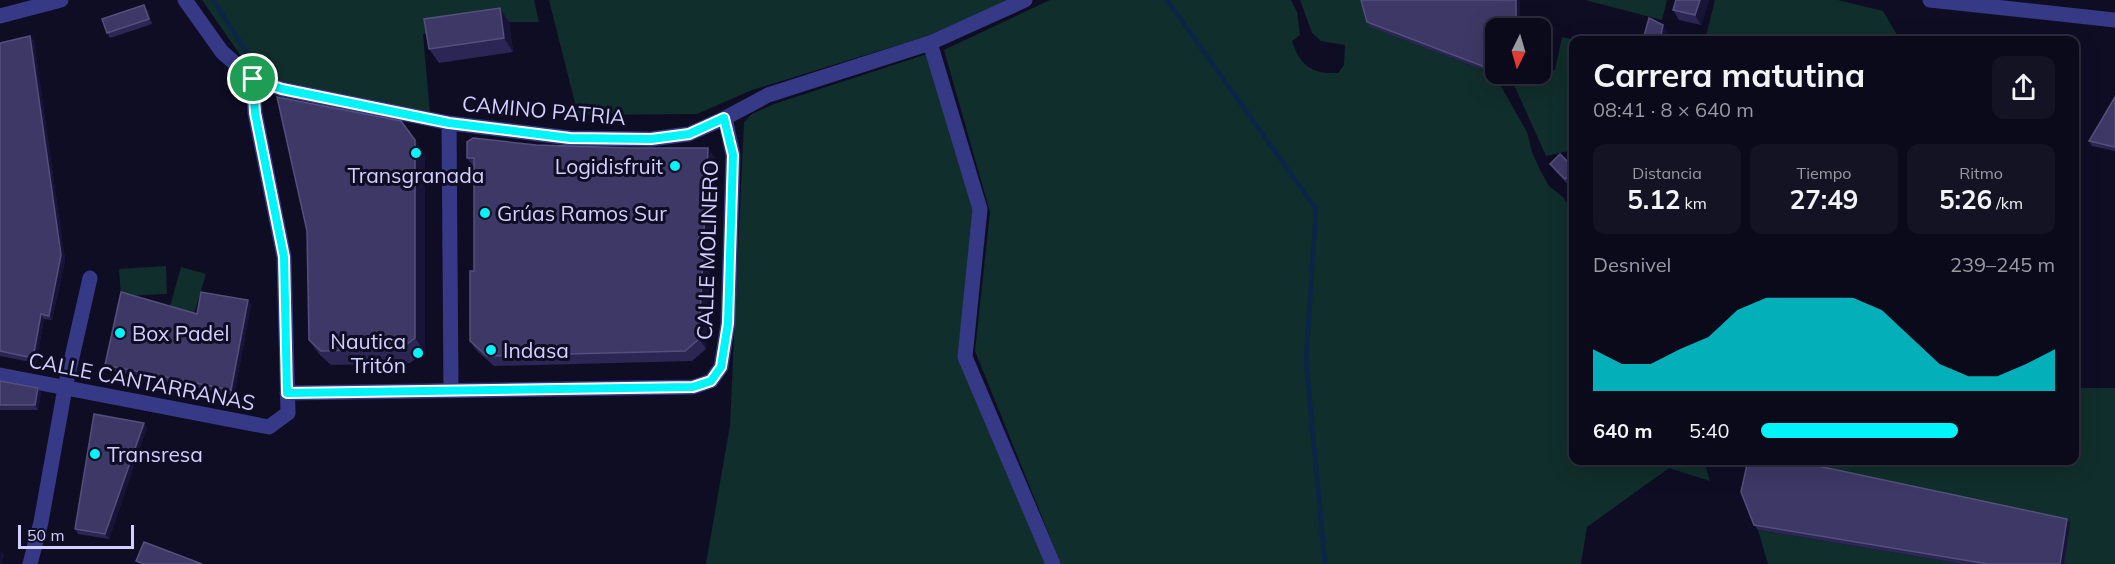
<!DOCTYPE html>
<html lang="es">
<meta charset="utf-8">
<style>
:root{--surface:#0b0a1b;--page:#141324;--text:#f1f3f6;--muted:#9a9aa3;--line:#2b2b3a;--accent:#00f5fb}
body{margin:0;font-family:Mulish,sans-serif;background:var(--page);color:var(--text);height:100vh;display:flex;flex-direction:column;font-size:22px;white-space:nowrap}
*{box-sizing:border-box;margin:0}
p{font-size:20px;color:var(--muted)}
.icon{flex:none;width:33px;height:33px;fill:none;stroke:currentColor;stroke-width:2;stroke-linecap:round;stroke-linejoin:round}
.map{position:relative;flex:1;overflow:hidden}
.panel{position:absolute;left:1569px;top:36px;width:510px;height:429px;display:flex;flex-direction:column;background:var(--surface);border-radius:12px;box-shadow:0 6px 24px #0002,0 0 0 2px var(--line)}
.panel>*{flex:none}
.needle{width:39px;rotate:185deg}
.controls{position:absolute;left:1485px;top:18px;display:grid;gap:12px}
.controls a{display:grid;place-items:center;width:66px;height:66px;border-radius:12px;background:var(--surface);box-shadow:0 6px 24px #0002,0 0 0 2px var(--line);font-size:30px}
.scale{position:absolute;left:18px;bottom:15px;width:116px;box-sizing:border-box;padding-left:6px;border:3px solid #d2d0ff;border-top:0;font-size:16px;line-height:21px;white-space:nowrap;color:#d2d0ff;-webkit-text-stroke:4px #0f0d24;paint-order:stroke}
.pin{position:absolute;display:grid;place-items:center;width:51px;height:51px;color:#fff;margin:-26px;border:3px solid #fff;border-radius:50%;box-shadow:0 2px 6px #0007}
.round{display:grid;place-items:center;flex:none;width:63px;height:63px;border-radius:12px;background:var(--page)}
.headline{display:flex;align-items:center;justify-content:space-between;height:102px;padding:0 24px}
h1{font-size:33px;font-weight:700;line-height:45px}
.figures{display:grid;grid-template-columns:repeat(3,1fr);gap:9px;height:102px;padding:6px 24px}
.figures div{display:grid;align-content:center;border-radius:12px;background:var(--page);text-align:center}
.figures b{font-size:26px;font-weight:700}
.figures small{font-size:16px;font-weight:400}
.figures p{font-size:16px}
.chart{height:168px;padding:12px 24px}
.chart p{display:flex;justify-content:space-between}
.chart svg{width:100%;height:108px;margin-top:6px;fill:var(--accent);opacity:.7}
ul{padding:0 24px;list-style:none;font-size:20px}
li{display:grid;grid-template-columns:96px 72px 1fr;align-items:center;height:45px}
li i{height:15px;border-radius:8px;background:var(--accent)}
.map>svg:first-child{display:block}
</style>
<div class="map">
<svg width="2115" height="564" viewBox="0 0 2115 564">
<rect width="100%" height="100%" fill="#0f0d24"/>
<!-- green -->
<path fill="#102e2b" d="M202 0H534L539 22H509L423 34 430 113 280 81 252 72Z
M549 0H1009L927 36 752 90 697 114 578 115Z
M1050 0H1291L1297 12 1300 35 1292 41C1300 66 1312 74 1338 73L1344 65 1345 45 1321 41 1312 33 1300 0H1363L1371 27 1494 74 1527 132 1532 152 1540 170 1549 186 1563 197 1573 212 1574 460 1704 461 1710 481 1669 468 1587 527 1581 564H1061L975 351 990 212 944 50Z
M1585 0H1667L1662 20Z
M1715 0H1838L1883 11 1900 40H1705Z
M1562 37 1575 40 1573 150 1546 156 1515 87 1511 74H1540L1541 68 1555 70Z
M927 54 975 211 958 358 1045 564H706L730 425 744 122 752 114 774 104Z
M166 266 167 294 121 296 119 269Z
M181 267 206 274 193 317 169 310Z
M2075 388H2115V564H2064L2070 523 1770 461 2074 460Z
M1758 530 1962 564H1768Z"/>
<g fill="none" stroke-linecap="round" stroke-linejoin="round">
<!-- stream -->
<path stroke="#0a2547" stroke-width="4.5" d="M213 0 247 53
M1167 0 1316 209 1306 360 1325 564"/>
<!-- minor -->
<path stroke="#363985" stroke-width="15" d="M185 0 222 52 253 79 282 89 449 123 570 138 651 139 689 134 725 118 768 95 930 43 1025 0
M1930 0 2115 20
M0 16 61 0
M930 43 980 209 965 357 1053 564
M449 123 451 391
M0 375 269 427 288 413 284 257 255 113 253 79
M287 393 693 387 711 381 721 367 728 323 733 155 725 118
M30 564 41 522 65 388 90 278"/>
</g>
<!-- wall -->
<path fill="#2b2653" d="M1520 0 1519 21 1524 26 1496 28V46L1493 45 1494 74 1370 27 1367 22Z
M1709 0 1701 25 1679 20 1673 10Z
M500 8 509 22 513 52 439 63 429 49Z
M148 10 152 24 110 38 107 33Z
M1669 34 1668 40H1647L1644 36Z
M30 36 34 41 65 260 52 320 44 319 36 363 0 356V43Z
M2115 97V151L2092 146 2089 141Z
M536 145 631 148H708L715 158 706 349 692 361 494 366 477 351 470 341 474 271V167L467 158Z
M425 154V352L410 363 331 365 319 354 309 340Z
M1550 164 1574 168V187L1572 189 1557 173Z
M248 300 251 305 234 395 108 370 105 365 197 314Z
M0 381 38 388 41 393 38 410H0Z
M147 427 109 539 78 534 75 529Z
M2067 519 2070 523 2064 564H1962L1758 530 1754 525Z"/>
<!-- shaded-wall -->
<path fill="#181438" d="M1516 0H1520L1519 25 1516 20Z
M1700 0H1709L1701 25 1695 15Z
M144 5 148 10 152 24 149 19Z
M500 8 509 22 513 52 504 38Z
M1520 21 1524 26 1523 28H1519Z
M1663 25 1669 34 1668 40H1660Z
M30 36 34 41 65 260 52 320 49 316Z
M1489 40 1493 45 1494 74 1490 69Z
M415 140 425 154V352L415 338Z
M708 148 715 158 706 349 699 339Z
M248 300 251 305 234 395 231 390Z
M41 314 44 319 36 363 33 358Z
M38 388 41 393 38 410 35 405Z
M144 423 147 427 109 539 105 534Z
M2067 519 2070 523 2064 564H2060Z
M1 550 4 555 1 564H0Z"/>
<!-- building -->
<path fill="#3d3865" stroke="#54507e" stroke-width="1.5" d="M1361 0H1516V20L1520 21 1519 28H1496V43L1489 40 1490 69 1367 22Z
M1676 0H1700L1695 15 1673 10Z
M144 5 149 19 107 33 102 19Z
M500 8 504 38 429 49 424 19Z
M1649 18 1663 25 1660 40 1644 36Z
M30 36 61 255 49 316 41 314 33 358 0 351V43Z
M277 97 401 121 415 140V338L400 349 321 351 309 340 307 231Z
M2115 97V147L2089 141Z
M473 138 536 145 631 148H708L699 339 685 351 487 356 470 341V271H474V158H467V142Z
M1560 154 1574 168V171L1565 179 1550 164Z
M121 292 197 314 201 292 248 300 231 390 105 365Z
M0 381 38 388 35 405H0Z
M94 414 144 423 105 534 75 529Z
M1748 460H1790L2067 519 2060 564H1988L1754 525 1741 492Z
M144 542 202 564H144L136 561Z"/>
<g fill="none" stroke-linecap="round" stroke-linejoin="round">
<defs>
<path id="route" d="M253 79 282 89 449 123 570 138 651 139 689 134 724 118 733 155 728 323 721 367 711 381 693 387 287 393 284 257 255 113Z"/>
</defs>
<!-- route casing -->
<use href="#route" stroke="#fff" stroke-width="12"/>
<!-- route -->
<use href="#route" stroke="#00f5fb" stroke-width="8"/>
</g>
<!-- markers -->
<g fill="#00f5fb" stroke="#0f0d24" stroke-width="2">
<circle cx="416" cy="153" r="6"/>
<circle cx="675" cy="166" r="6"/>
<circle cx="485" cy="213" r="6"/>
<circle cx="120" cy="333" r="6"/>
<circle cx="491" cy="350" r="6"/>
<circle cx="418" cy="353" r="6"/>
<circle cx="95" cy="454" r="6"/>
</g>
<g text-anchor="middle" dominant-baseline="central" stroke-width="6" stroke-linejoin="round" paint-order="stroke">
<!-- street labels -->
<g font-size="21" fill="#d2d0ff" stroke="#0f0d24">
<text transform="translate(544 110) rotate(5)">CAMINO PATRIA</text>
<text transform="translate(707 250) rotate(-88)">CALLE MOLINERO</text>
<text transform="translate(142 381) rotate(11)">CALLE CANTARRANAS</text>
</g>
<!-- poi labels -->
<g font-size="21" fill="#d2d0ff" stroke="#0f0d24" text-anchor="start">
<text x="663" y="166" text-anchor="end">Logidisfruit</text>
<text x="416" y="175" text-anchor="middle">Transgranada</text>
<text x="497" y="213">Grúas Ramos Sur</text>
<text x="132" y="333">Box Padel</text>
<text x="406" y="341" text-anchor="end">Nautica<tspan x="406" dy="24">Tritón</tspan></text>
<text x="503" y="350">Indasa</text>
<text x="107" y="454">Transresa</text>
</g>
</g>
</svg>
<div class="controls">
<a><svg class="needle" viewBox="-14 -14 28 28"><path d="M0-13l5 13h-10z" fill="#e53935"/><path d="M0 13l5-13h-10z" fill="#9a9aa3"/></svg></a>
</div>
<div class="scale">50 m</div>
<div class="pin" style="left:253px;top:79px;background:#1e9e55"><svg class="icon" aria-label="arrive" viewBox="0 0 24 24"><path d="M6 21V4h12l-3 4 3 4H6"/></svg></div>
<section class="panel">
<div class="headline"><div><h1>Carrera matutina</h1><p>08:41 · 8 × 640 m</p></div><a class="round"><svg class="icon" aria-label="share" viewBox="0 0 24 24"><path d="M12 15V3M7 8l5-5 5 5M5 13v7h14v-7"/></svg></a></div>
<div class="figures">
<div><p>Distancia</p><b>5.12<small> km</small></b></div>
<div><p>Tiempo</p><b>27:49</b></div>
<div><p>Ritmo</p><b>5:26<small> /km</small></b></div>
</div>
<div class="chart"><p><span>Desnivel</span>239–245 m</p>
<svg viewBox="0 0 160 44" preserveAspectRatio="none"><path d="M0 44V27L10 33L20 33L30 27L40 22L50 11L60 6L70 6L80 6L90 6L100 11L110 22L120 33L130 38L140 38L150 33L160 27V44z"/></svg>
</div>
<ul>
<li><b>640 m</b>5:40<i style="width:67%"></i></li>
</ul>
</section>
</div>
